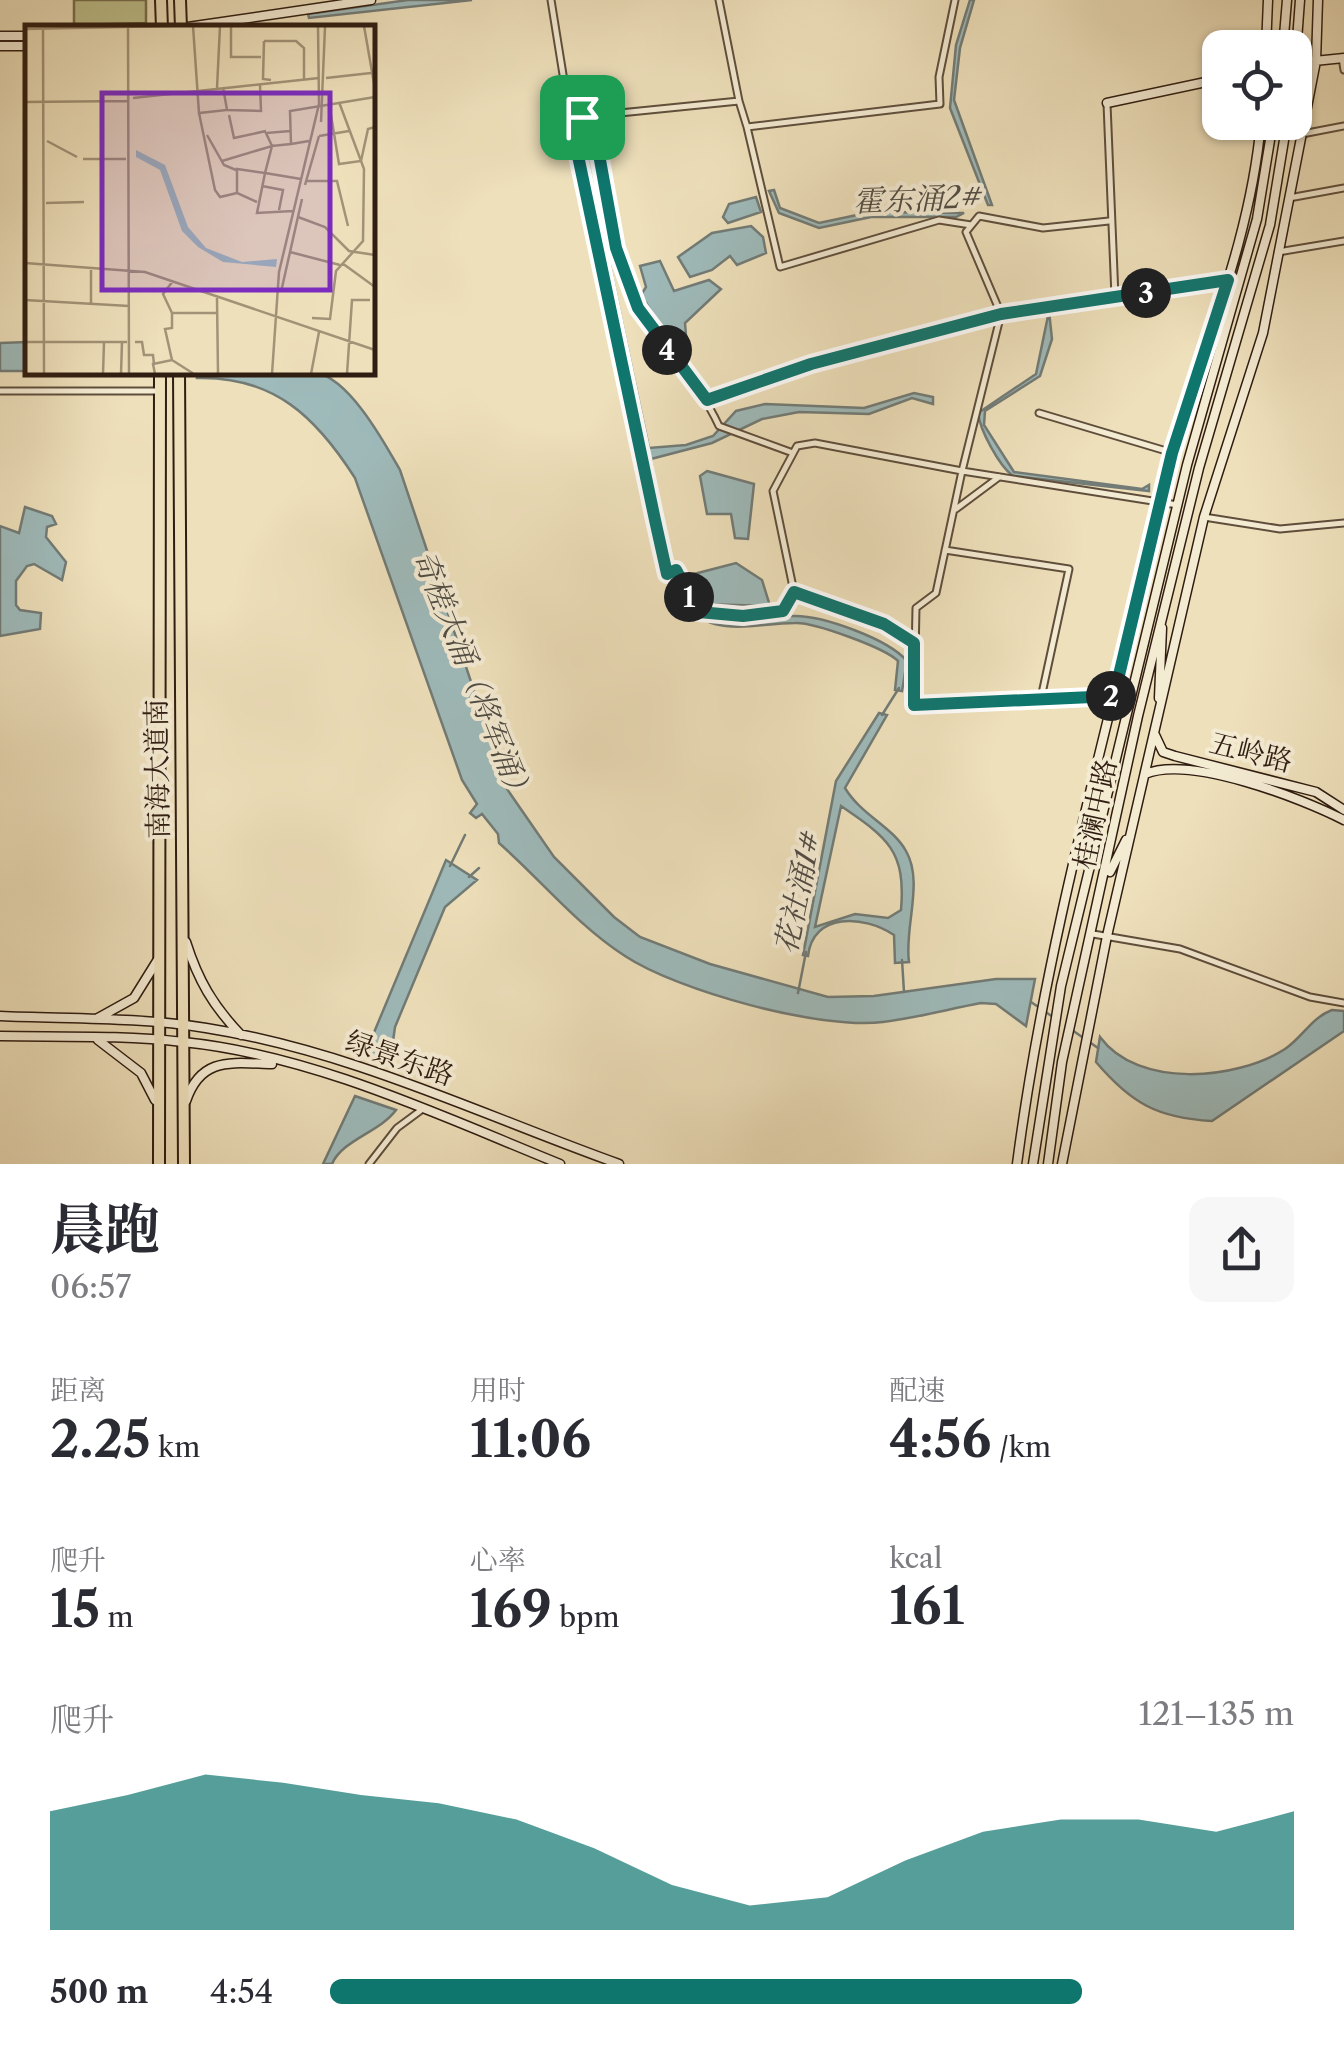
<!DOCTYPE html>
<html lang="zh">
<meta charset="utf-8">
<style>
:root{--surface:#fff;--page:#f7f7f7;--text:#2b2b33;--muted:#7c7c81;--accent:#0f766e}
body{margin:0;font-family:"Libre Caslon Text","Noto Serif SC",serif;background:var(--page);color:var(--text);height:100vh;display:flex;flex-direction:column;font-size:38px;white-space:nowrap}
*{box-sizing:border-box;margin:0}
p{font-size:32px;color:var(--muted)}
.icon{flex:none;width:55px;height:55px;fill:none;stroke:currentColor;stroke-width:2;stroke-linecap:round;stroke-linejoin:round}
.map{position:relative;height:1164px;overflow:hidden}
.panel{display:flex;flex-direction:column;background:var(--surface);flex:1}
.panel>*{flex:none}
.buttons{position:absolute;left:1202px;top:30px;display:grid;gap:20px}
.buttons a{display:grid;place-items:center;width:110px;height:110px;border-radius:20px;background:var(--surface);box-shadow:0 2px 8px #0004;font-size:50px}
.pin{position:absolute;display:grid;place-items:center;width:85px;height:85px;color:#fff;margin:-42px;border-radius:20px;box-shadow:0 5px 15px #0006}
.km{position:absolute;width:50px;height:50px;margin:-25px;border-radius:50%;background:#222;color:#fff;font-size:28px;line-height:50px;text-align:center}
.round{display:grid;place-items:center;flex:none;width:105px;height:105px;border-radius:20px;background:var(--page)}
.overview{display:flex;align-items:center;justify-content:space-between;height:170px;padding:0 50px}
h1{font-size:55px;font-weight:700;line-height:75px}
.figures{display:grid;grid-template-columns:repeat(3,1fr);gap:15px;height:170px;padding:10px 50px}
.figures div{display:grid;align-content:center}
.figures b{font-size:50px;font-weight:700}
.figures small{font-size:28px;font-weight:400}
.figures p{font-size:28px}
.chart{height:280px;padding:20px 50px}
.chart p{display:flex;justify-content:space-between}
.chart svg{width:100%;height:180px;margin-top:10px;fill:var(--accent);opacity:.7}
ul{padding:0 50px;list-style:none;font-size:32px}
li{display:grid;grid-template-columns:160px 120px 1fr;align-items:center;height:75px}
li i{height:25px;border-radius:12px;background:var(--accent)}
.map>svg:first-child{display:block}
</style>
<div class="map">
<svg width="1344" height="1164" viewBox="0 0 1344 1164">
<rect width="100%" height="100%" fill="#eee0bb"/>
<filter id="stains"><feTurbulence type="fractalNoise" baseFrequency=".002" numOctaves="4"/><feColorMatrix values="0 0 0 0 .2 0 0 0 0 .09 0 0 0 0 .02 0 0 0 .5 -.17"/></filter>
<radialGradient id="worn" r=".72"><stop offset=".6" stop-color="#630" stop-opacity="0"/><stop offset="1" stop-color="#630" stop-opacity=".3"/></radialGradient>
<!-- green -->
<path fill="#bec18c" stroke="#766f4e" stroke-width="2.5" d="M74 0H146V23L74 25Z"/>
<!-- water -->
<path fill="#9ebaba" stroke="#727b76" stroke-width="2.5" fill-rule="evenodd" d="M408 0H472L309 18 308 14Z
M970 0H974L960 48 954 100 992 205H988L950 108 956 45Z
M574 123 580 125 649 448 686 445 713 436 736 411 765 404 864 408 914 393 933 397V404L912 398 869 414 799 412 762 419 712 443 651 459C659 499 660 551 679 586 702 633 753 616 795 616 824 616 888 639 907 661L902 691 895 690 898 661C885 648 814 622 795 623 743 624 708 641 674 592Z
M774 190 780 208 819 223 871 212 964 213 956 217H871L819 228 779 213 769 191Z
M756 197 761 212 728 223 723 217 729 204Z
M751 226 763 237 766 253 737 265 730 256 712 270 690 277 678 257 712 233Z
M660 261 674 291 709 280 721 289 685 323 686 335 667 336 641 295 646 287 640 266Z
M1049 311 1052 339 1040 376 985 411 984 425 1014 472 1142 489 1149 485V491L1013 476C999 466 980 430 978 413L1036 374Z
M27 342V371H0V343Z
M198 372C235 372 278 366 315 372 350 379 384 442 400 470L507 789 554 857 614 917 640 937 710 964 828 997 874 996 996 979H1035L1026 1026 996 1004 981 1003C949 1009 916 1018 883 1022 820 1030 678 991 625 956 577 925 541 880 499 843L498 834 482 814 476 818 470 813 477 804 462 780 355 478C316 417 274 376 197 378Z
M707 471 754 484 748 539 735 538 731 514H707L700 476Z
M25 507 52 516 56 524 47 527 46 537 66 562 62 580 34 564 27 566 16 581V605L20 610 41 613 40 629 0 636V526L19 533Z
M736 563 762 580 770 606 699 604 694 574Z
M879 713 887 715 845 788C861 815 892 826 906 851 924 882 904 928 909 962L895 963 894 935C864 915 813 912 808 956L803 955 836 781ZM841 806C888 838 906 851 901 910L888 918 855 914 815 927Z
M446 860 477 880 445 907 395 1027 390 1062 365 1054Z
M1332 1010 1344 1011V1031L1212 1121C1157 1118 1131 1103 1096 1062L1100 1037C1138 1089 1237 1080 1285 1049 1303 1037 1311 1018 1332 1010Z
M355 1096 396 1110C380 1132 342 1140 332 1164H323Z"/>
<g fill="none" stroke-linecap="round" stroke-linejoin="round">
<!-- stream -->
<path stroke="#727b76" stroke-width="2.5" d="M882 715 899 688
M450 866 465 835
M469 877 479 868
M902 960 904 992
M798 993 806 952
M1031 1002 1053 1017
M1072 1030 1098 1048"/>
<defs>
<path id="street" d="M551 0 570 118 739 101 719 0
M1342 58 1344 70
M739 101 747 127 940 104 939 77 955 0
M1107 104 1115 297 1239 278
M591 116C603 179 607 256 640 311 665 351 700 384 719 426L793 453
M570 118 667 574 676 570 699 612 743 616 783 611 794 592
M747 127 780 267 939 220 971 225
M1302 134 1344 126
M1289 198 1344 188
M1109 221 1043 228 979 216 966 232 1001 314 1115 297
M1278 252 1344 241
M0 391H160
M707 400 811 364 1001 314 962 471 1178 505
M1039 413 1173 453
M956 509 999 477
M1204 517 1280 529 1344 523
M945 550 1069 569 1041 698
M914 643 884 624 794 592 773 491 797 446 815 443 962 471 936 593 916 608 914 705 1129 698
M1093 934 1180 949 1310 997 1344 1003
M369 1164 397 1128 424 1108"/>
<path id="secondary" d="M181 28 371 0
M0 36H28
M0 46H28
M1266 48 1268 0
M1283 48 1287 0
M1295 63 1344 58
M1295 67 1300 0
M1107 103 1220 79
M1159 698 1162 628
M1155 735 1163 752 1175 756 1316 792 1344 810
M1145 774C1190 755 1301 798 1344 820
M1110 872 1126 840
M186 942C198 980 213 1006 241 1035
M0 1016C68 1019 139 1017 206 1028 351 1051 482 1115 619 1164
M98 1018 134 998 157 961
M0 1036C61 1037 123 1035 183 1042 313 1055 441 1116 560 1164
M98 1040 141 1073 155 1100
M186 1101C201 1056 232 1063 272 1064
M1017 1164C1039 995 1080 831 1121 666 1139 595 1152 522 1173 452 1205 343 1251 237 1261 122
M1033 1164 1061 986 1187 465 1257 219 1273 122
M1048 1164 1062 1062 1138 716 1199 468 1270 225 1287 122
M1062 1164 1107 936 1204 517 1263 333 1316 61 1318 0"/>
<path id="highway" d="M161 0 162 28
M180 0 181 28
M179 372 184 1164
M159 1164 160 372"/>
</defs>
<!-- street casing -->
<use href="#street" stroke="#5f4e3c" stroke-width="9"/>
<!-- secondary casing -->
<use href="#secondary" stroke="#2f1d11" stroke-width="11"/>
<!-- highway casing -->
<use href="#highway" stroke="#2f1d11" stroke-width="14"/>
<!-- street -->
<use href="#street" stroke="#f4ebd3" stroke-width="5"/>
<!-- secondary -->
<use href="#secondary" stroke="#f4ebd3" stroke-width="8"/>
<!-- highway -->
<use href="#highway" stroke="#eee0bb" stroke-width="10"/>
</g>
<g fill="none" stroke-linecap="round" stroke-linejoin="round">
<defs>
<path id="route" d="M592 116 616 248 638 308 707 400 811 364 1001 314 1228 280 1172 453 1114 696 914 705V643L884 624 794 592 783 611 743 616 699 612 676 570 667 574 655 520 570 118Z"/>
</defs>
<!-- route casing -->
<use href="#route" stroke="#fff" stroke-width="20"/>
<!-- route -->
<use href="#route" stroke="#0f766e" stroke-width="12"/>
</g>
<g text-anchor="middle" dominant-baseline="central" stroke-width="8" stroke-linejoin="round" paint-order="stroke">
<!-- street labels -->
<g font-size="28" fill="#2f1d11" stroke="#f4ebd3">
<text transform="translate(1251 752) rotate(14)">五岭路</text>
<text transform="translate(157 769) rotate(-91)">南海大道南</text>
<text transform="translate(1095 814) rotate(-78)">桂澜中路</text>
<text transform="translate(400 1058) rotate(19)">绿景东路</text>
</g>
<!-- water labels -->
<g font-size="30" font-style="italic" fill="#504c44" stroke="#f4ebd3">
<text transform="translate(917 199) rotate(-2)">霍东涌2#</text>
<text transform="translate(473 677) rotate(68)">奇槎大涌（将军涌）</text>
<text transform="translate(798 893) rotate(-78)">花社涌1#</text>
</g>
</g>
<!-- overview -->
<g transform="translate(25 25)">
<rect width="350" height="350" fill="#eee0bb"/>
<path d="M111 125 140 140 163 202 181 223 217 237 252 234 251 242 198 237 173 222 157 206 135 145 111 132Z" fill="#9ebaba"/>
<path fill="none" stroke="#a29277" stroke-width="2.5" d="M103 1 104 349M168 1 174 88 202 85 198 62M206 1V32H236M339 1 350 64M0 4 146 1M18 4 19 349M239 16 238 54 246 55M239 16H271L279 23V54M301 53 346 48M192 63 195 1M108 73 294 53M0 77 102 76M304 78 314 139 336 136 343 104 350 102M202 85 236 86 235 60M174 88 190 165 195 172 212 168M204 90 209 113 241 106M296 97 300 2M265 106 241 108 247 121 266 119M182 110 199 140 211 145M294 111 324 106M22 116 52 132M284 116 266 119 265 86 350 72M58 134H101M197 136 247 121 240 148 276 154M281 156H312L323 201M280 160 294 111M237 161 258 165 254 185M232 177 212 168V144L240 148 232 188 268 186M21 178 59 177M273 192 300 202 324 226 350 230M265 227 315 240M0 238 120 247 350 325M317 238 350 262M256 267 277 174M192 273 193 349M0 275 104 281M66 278V243M147 288H193M287 293 305 294 311 246 338 216 339 144 314 77M0 317H102M110 317H117L119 330H128L129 339M147 335 140 304 147 303V288L138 269 148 256M78 349 79 317M96 349 97 317M130 349 128 339 147 335 169 349M247 349 254 247 294 79 293 1M286 349 294 307M322 349 327 275H345"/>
<path fill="#7b2cbf" fill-opacity="0.15" stroke="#7b2cbf" stroke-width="5" d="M77 68H305V265H77Z"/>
<rect width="350" height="350" fill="none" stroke="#2f1d11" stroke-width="5"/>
</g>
<rect width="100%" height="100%" filter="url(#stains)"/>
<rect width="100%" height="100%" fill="url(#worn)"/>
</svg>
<div class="buttons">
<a><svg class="icon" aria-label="locate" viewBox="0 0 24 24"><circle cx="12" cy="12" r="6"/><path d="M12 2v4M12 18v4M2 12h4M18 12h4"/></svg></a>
</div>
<div class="pin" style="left:582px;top:117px;background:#1e9e55"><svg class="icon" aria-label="arrive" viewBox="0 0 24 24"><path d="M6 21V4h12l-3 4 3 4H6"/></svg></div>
<b class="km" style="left:689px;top:597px">1</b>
<b class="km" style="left:1111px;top:696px">2</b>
<b class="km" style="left:1146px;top:293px">3</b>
<b class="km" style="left:667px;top:350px">4</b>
</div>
<section class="panel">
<div class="overview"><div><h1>晨跑</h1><p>06:57</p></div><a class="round"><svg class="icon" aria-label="share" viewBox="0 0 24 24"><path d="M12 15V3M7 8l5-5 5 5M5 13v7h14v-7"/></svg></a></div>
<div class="figures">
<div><p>距离</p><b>2.25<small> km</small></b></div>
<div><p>用时</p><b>11:06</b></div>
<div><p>配速</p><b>4:56<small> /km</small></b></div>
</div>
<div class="figures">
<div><p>爬升</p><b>15<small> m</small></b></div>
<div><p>心率</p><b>169<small> bpm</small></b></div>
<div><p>kcal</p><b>161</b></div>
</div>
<div class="chart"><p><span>爬升</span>121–135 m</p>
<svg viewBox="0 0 160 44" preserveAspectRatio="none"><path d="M0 44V15L10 11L20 6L30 8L40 11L50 13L60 17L70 24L80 33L90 38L100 36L110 27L120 20L130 17L140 17L150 20L160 15V44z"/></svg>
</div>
<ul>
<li><b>500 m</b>4:54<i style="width:78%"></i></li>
</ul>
</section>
